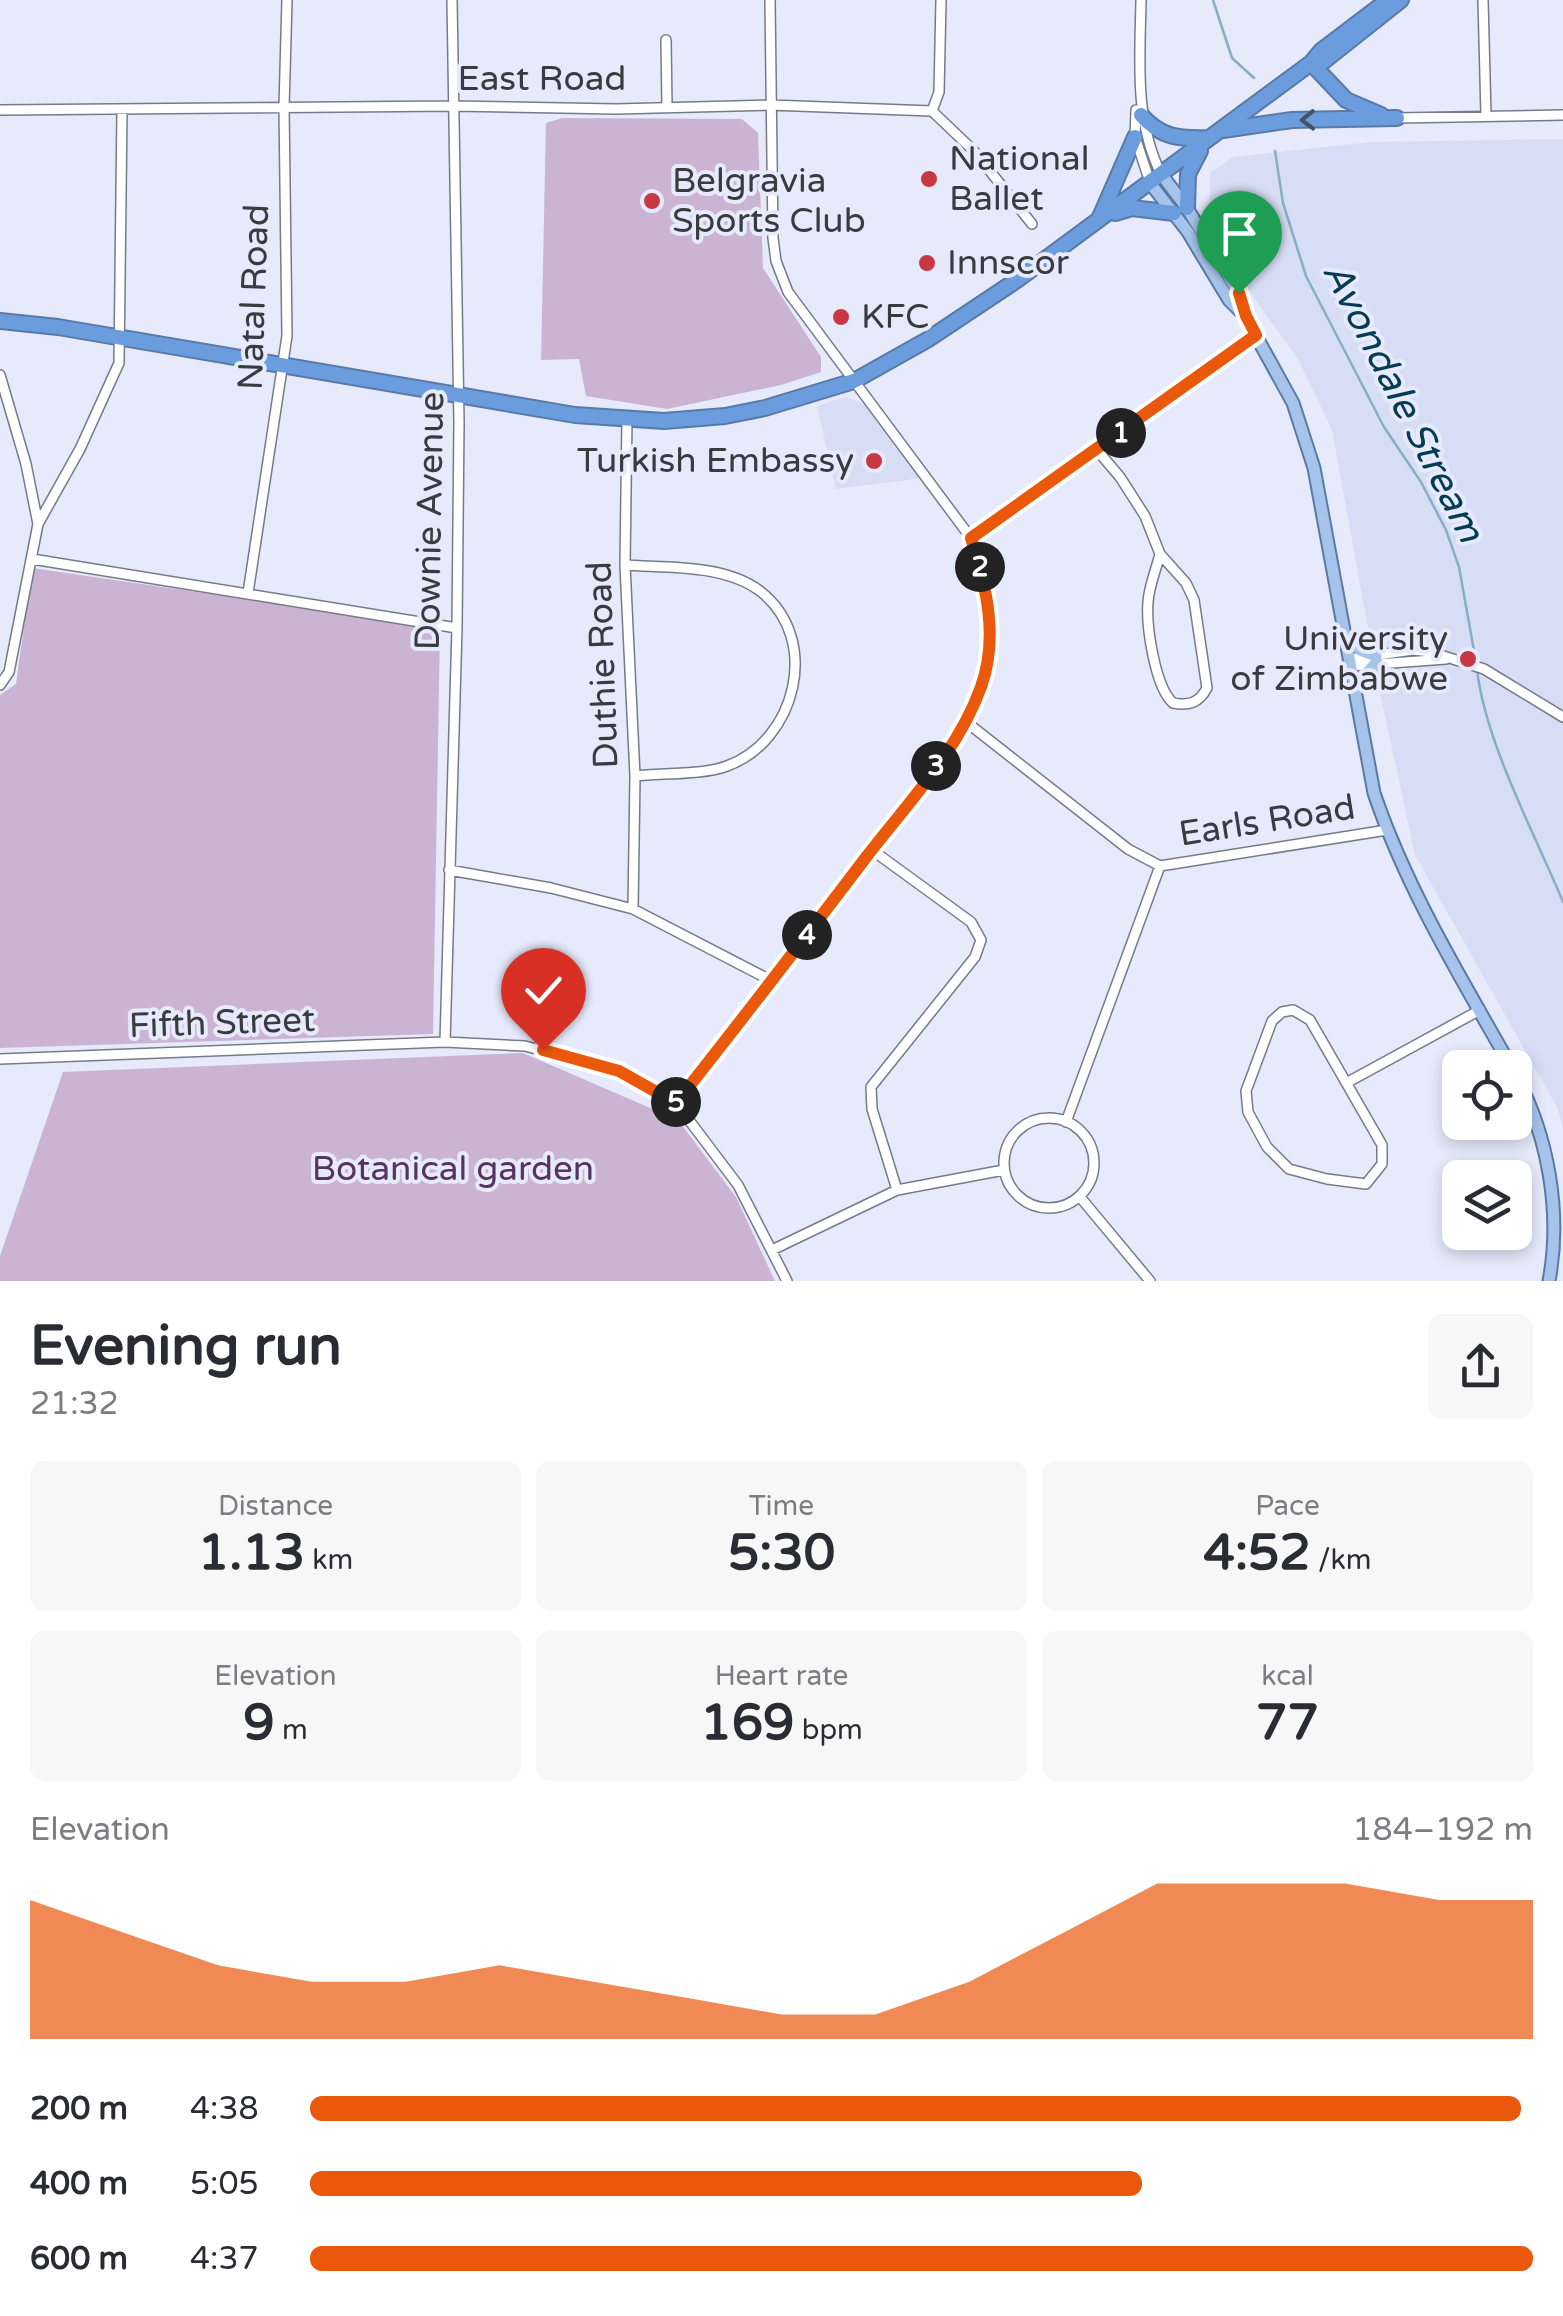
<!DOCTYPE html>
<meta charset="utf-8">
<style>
:root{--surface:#fff;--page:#f7f7f7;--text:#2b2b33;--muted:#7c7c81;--accent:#ea580c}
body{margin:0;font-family:"Varela Round",sans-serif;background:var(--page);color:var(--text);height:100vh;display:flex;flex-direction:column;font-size:38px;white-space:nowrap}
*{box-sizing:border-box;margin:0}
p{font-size:32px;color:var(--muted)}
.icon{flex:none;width:55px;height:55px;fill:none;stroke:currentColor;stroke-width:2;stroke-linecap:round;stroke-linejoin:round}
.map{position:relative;height:1281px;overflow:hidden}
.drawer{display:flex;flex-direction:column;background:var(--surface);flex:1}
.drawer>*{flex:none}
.controls{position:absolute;left:1442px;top:1050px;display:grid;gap:20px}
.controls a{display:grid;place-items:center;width:90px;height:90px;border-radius:15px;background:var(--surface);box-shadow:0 5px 15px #0003;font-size:50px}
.pin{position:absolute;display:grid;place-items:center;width:85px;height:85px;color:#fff;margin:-102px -42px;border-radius:50% 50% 50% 0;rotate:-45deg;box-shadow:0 0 10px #0007}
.pin .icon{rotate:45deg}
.km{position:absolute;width:50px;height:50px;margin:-25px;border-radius:50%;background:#222;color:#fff;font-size:28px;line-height:50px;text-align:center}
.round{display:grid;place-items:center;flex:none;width:105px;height:105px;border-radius:15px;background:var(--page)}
.summary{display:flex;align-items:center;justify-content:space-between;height:170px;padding:0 30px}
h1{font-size:55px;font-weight:700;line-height:75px}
.stats{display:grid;grid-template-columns:repeat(3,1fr);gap:15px;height:170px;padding:10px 30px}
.stats div{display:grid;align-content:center;border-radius:15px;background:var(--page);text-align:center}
.stats b{font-size:50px;font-weight:700}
.stats small{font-size:28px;font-weight:400}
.stats p{font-size:28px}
.chart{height:280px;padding:20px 30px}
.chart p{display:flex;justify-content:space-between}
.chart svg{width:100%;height:180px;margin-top:10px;fill:var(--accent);opacity:.7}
ul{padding:0 30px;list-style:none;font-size:32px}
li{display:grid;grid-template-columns:160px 120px 1fr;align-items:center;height:75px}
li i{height:25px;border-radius:12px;background:var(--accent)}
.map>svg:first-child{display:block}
</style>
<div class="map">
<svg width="1563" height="1281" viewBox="0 0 1563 1281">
<rect width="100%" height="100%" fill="#e6eafb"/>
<!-- built -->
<path fill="#d8ddf6" d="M1563 139V1129L1558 1109 1415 855 1378 684 1332 430 1298 359 1256 301 1210 226V173L1233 157 1371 142Z
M845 397 870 406 922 478 836 489 817 406Z"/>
<!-- green -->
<path fill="#cbb4d3" d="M562 118 742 119 758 133 763 268 821 357V372L781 385 667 409 586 396 579 359 541 360 546 123Z
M32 568 440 627 433 1034 0 1048V695L16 684Z
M523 1053 678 1120 736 1197 775 1281H0V1256L63 1072Z"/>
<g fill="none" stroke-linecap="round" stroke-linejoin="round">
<!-- stream -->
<path stroke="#86aec5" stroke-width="2.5" d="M1213 0 1232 58 1254 78
M1275 151 1283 203 1306 276 1384 427 1421 482 1446 530 1459 567 1476 662
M1477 670C1486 744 1534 832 1563 902"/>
<defs>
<path id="minor" d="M1141 0C1140 60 1134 119 1161 174
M1483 0 1486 115
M666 40 667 107
M0 110 453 106 616 109 770 105 932 111 974 151 1032 224
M1136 110 1135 137 1150 182
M932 111 939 92 941 0
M1397 118 1563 115
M0 375 26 464 38 524 9 672 0 685
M627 419 625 565 635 776 633 909
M1097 450 1120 477 1145 516 1160 554 1186 583 1194 600 1207 688C1199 703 1189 706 1173 703 1155 687 1146 626 1148 602 1149 586 1156 570 1160 554
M38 524 80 449 119 363 122 111
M971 538 1256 335
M32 559 457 628
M625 565C667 568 724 564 760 591 822 639 796 741 727 766 703 775 662 773 635 776
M248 593 287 336 284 107 287 0
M1349 659 1413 650 1431 652 1484 669 1563 717
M1350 666 1446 659
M965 721 1128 849 1160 866 1387 830
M872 850 971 922 981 940 975 957 871 1087 872 1109 897 1190
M449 870 551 888 633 909 772 981
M1293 1010 1310 1020 1382 1145V1164L1366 1184 1327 1179 1289 1169 1267 1147 1248 1112 1246 1091 1272 1021 1282 1012Z
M445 1042 457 628 459 422 452 0
M0 1059 445 1042 525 1046 613 1069 676 1103 738 1185 787 1281
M1348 1082 1480 1010
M676 1103C741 1021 804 939 867 856 908 803 958 751 981 687 999 637 986 586 971 538L788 292 776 261 773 238 770 0
M1004 1163a45 45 0 1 1 90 0a45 45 0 1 1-90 0Z
M1066 1122 1160 866
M1080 1197 1150 1281
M772 1250 897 1190 1004 1170"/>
<path id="major" d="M1161 174 1187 208 1244 302 1245 316 1293 403 1314 468 1374 793C1407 890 1461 978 1512 1068
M1150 183 1188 232 1229 300 1245 316
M1346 637 1360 650 1376 656
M1353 688 1377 662
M1515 1074C1548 1135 1562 1212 1549 1281"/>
<path id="highway" d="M1311 63 1346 100 1381 115
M1312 63 1324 61 1401 0
M1141 115C1161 138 1179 139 1209 138
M1223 130 1292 120 1397 118
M1187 208 1188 174 1200 151
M1115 213 1132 208 1174 213
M1100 217 1135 137
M0 321 58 327 575 415 664 421 725 416 765 408 854 381 927 340 1017 280 1311 63 1321 51 1388 0"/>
</defs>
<!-- minor casing -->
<use href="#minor" stroke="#777a89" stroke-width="12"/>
<!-- major casing -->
<use href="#major" stroke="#597aa7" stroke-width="15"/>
<!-- highway casing -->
<use href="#highway" stroke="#597aa7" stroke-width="18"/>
<!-- minor -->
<use href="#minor" stroke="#fff" stroke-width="9"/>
<!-- major -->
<use href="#major" stroke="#a6c4eb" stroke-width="11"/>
<!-- highway -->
<use href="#highway" stroke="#6a9cde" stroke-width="14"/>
</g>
<!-- one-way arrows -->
<defs><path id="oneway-chevron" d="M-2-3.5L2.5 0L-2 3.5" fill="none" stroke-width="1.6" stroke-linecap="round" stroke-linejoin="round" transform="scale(2.5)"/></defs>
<use stroke="#455368" href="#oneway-chevron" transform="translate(1308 120) rotate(179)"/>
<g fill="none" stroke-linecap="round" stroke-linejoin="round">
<defs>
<path id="route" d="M543 1050 619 1071 676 1103C741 1021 804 939 867 856 908 803 958 751 981 687 999 637 986 586 971 538L1256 335 1246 316 1239 293"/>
</defs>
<!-- route casing -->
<use href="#route" stroke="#fff" stroke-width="20"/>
<!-- route -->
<use href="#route" stroke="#ea580c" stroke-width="12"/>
</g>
<!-- markers -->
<g fill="#c83844" stroke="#e6eafb" stroke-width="4">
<circle cx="929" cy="179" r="10"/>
<circle cx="652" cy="201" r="10"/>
<circle cx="927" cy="263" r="10"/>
<circle cx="841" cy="317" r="10"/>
<circle cx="874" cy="461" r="10"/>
<circle cx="1468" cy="659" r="10"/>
</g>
<g text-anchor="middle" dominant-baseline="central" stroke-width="8" stroke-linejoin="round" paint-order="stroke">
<!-- street labels -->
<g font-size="35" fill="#393b41" stroke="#e6eafb">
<text x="542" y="79">East Road</text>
<text transform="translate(254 297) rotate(-88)">Natal Road</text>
<text transform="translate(430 521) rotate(-89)">Downie Avenue</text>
<text transform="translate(603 665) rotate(-92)">Duthie Road</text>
<text transform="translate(1267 821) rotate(-9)">Earls Road</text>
<text transform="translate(222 1023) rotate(-2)">Fifth Street</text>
</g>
<!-- poi labels -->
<g font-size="35" fill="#393b41" stroke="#e6eafb" text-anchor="start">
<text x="949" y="159">National<tspan x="949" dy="40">Ballet</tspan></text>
<text x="672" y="181">Belgravia<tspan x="672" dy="40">Sports Club</tspan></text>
<text x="947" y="263">Innscor</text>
<text x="861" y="317">KFC</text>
<text x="854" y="461" text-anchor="end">Turkish Embassy</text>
<text x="1448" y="639" text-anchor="end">University<tspan x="1448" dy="40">of Zimbabwe</tspan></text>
</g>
<!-- park labels -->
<g font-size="35" fill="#563360" stroke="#e6eafb">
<text x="453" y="1169">Botanical garden</text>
</g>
<!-- water labels -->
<g font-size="38" font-style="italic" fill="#043c54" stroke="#e6eafb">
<text transform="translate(1403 402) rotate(63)">Avondale Stream</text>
</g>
</g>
</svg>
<div class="controls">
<a><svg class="icon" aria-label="locate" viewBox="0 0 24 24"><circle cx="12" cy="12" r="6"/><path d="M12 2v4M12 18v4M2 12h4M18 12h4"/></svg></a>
<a><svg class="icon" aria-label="layers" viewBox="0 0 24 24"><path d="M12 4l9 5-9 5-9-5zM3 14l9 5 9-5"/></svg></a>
</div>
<div class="pin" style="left:1239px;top:293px;background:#1e9e55"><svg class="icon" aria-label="arrive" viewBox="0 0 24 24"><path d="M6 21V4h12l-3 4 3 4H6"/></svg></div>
<div class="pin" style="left:543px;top:1050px;background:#d93025"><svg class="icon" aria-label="check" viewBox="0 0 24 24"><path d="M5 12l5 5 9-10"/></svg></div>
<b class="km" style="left:1121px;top:433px">1</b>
<b class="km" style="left:980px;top:567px">2</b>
<b class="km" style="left:936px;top:766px">3</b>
<b class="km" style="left:807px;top:935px">4</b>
<b class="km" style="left:676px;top:1102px">5</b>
</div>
<section class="drawer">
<div class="summary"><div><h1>Evening run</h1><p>21:32</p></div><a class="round"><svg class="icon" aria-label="share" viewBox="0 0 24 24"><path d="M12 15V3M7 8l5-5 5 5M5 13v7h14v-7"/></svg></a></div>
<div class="stats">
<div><p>Distance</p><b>1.13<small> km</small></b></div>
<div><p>Time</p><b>5:30</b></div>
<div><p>Pace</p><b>4:52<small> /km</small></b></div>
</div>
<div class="stats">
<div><p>Elevation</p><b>9<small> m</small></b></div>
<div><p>Heart rate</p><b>169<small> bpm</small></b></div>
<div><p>kcal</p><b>77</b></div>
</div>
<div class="chart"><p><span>Elevation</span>184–192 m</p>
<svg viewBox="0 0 160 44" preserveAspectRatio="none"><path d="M0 44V10L10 18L20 26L30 30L40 30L50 26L60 30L70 34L80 38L90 38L100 30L110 18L120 6L130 6L140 6L150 10L160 10V44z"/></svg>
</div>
<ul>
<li><b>200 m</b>4:38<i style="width:99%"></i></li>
<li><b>400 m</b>5:05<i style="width:68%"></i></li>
<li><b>600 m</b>4:37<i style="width:100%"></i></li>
</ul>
</section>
